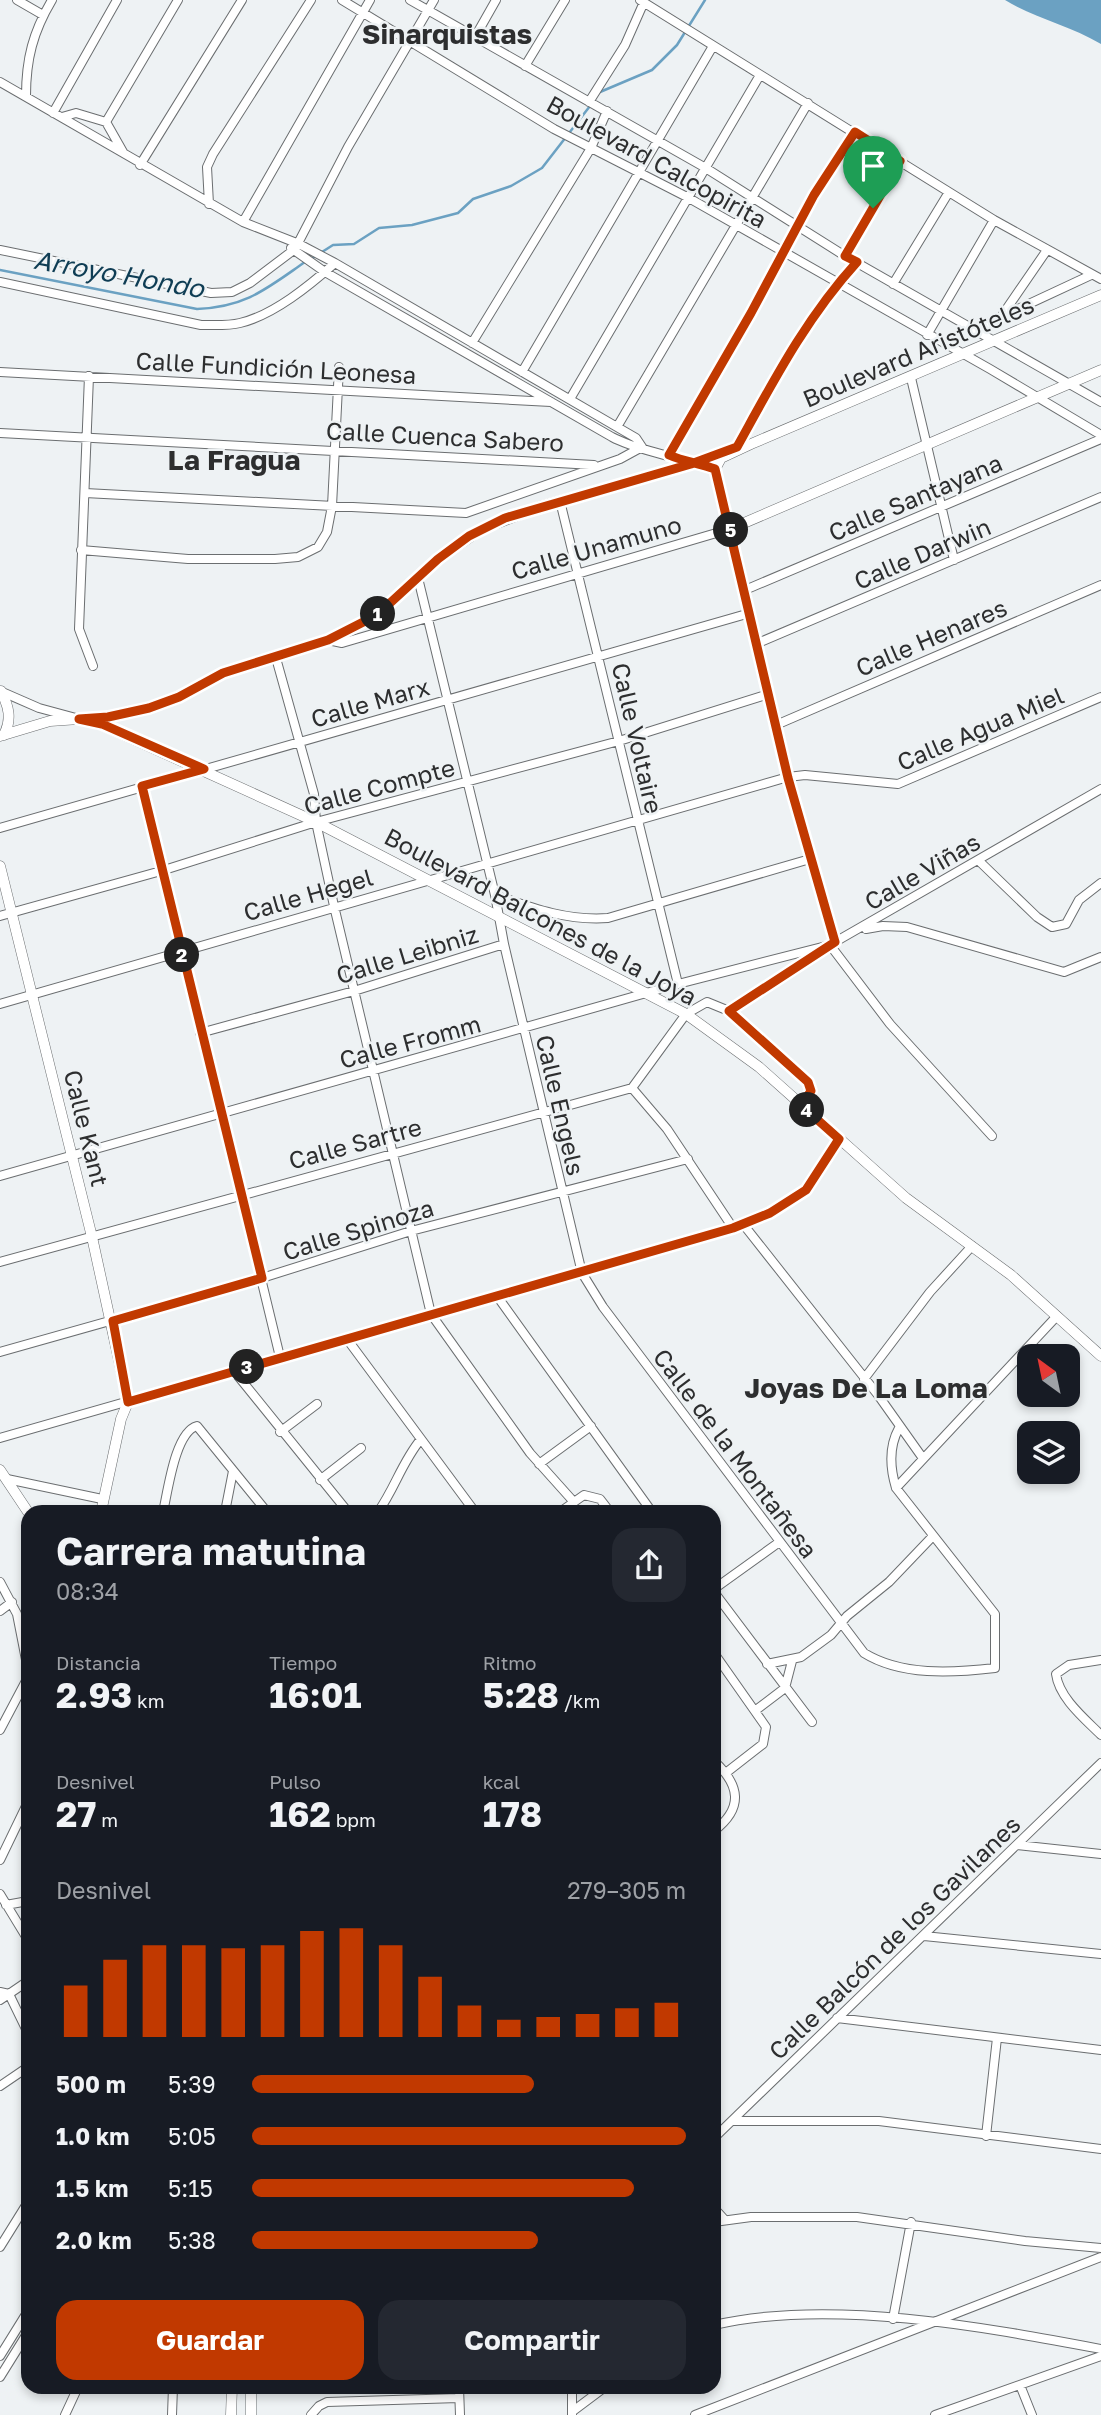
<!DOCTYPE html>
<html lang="es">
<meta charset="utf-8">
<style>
:root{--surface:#171b24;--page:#242831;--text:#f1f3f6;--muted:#9ea1a6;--accent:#c13900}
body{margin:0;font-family:"Golos Text",sans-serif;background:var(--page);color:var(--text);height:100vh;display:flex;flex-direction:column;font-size:26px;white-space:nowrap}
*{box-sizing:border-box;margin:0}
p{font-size:23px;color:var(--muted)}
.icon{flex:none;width:38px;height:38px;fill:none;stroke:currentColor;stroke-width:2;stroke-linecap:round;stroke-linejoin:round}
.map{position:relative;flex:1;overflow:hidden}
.drawer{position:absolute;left:21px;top:1505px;width:700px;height:889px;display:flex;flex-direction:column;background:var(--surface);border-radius:21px;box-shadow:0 4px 10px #0003}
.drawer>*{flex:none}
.needle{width:46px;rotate:327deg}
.fabs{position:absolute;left:1017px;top:1344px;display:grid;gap:14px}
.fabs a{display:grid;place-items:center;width:63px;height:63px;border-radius:14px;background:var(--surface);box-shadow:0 4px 10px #0003;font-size:35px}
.pin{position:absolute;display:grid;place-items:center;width:60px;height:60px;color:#fff;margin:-72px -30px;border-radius:50% 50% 50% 0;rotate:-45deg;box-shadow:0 0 7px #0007}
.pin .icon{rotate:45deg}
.km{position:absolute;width:35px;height:35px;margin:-18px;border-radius:50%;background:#222;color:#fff;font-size:19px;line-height:35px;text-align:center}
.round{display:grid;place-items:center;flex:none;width:74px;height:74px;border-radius:21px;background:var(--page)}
.overview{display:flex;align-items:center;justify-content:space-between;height:119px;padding:0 35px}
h1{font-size:38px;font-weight:700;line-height:52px}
.stats{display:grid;grid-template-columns:repeat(3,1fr);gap:10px;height:119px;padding:7px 35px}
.stats div{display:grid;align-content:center}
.stats b{font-size:35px;font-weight:700}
.stats small{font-size:19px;font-weight:400}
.stats p{font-size:19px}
.chart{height:196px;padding:14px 35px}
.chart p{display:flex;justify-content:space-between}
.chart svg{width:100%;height:126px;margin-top:7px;stroke:var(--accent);stroke-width:6}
.cta{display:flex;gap:14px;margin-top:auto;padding:14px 35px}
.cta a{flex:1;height:80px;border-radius:21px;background:var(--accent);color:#fff;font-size:28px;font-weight:700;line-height:80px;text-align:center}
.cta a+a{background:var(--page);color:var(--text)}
ul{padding:0 35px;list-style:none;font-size:23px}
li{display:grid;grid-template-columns:112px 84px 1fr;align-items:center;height:52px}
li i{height:18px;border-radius:9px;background:var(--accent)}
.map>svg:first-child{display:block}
</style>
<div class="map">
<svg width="1101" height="2415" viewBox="0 0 1101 2415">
<rect width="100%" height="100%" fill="#eef2f4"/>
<!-- water -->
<path fill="#6ba1c2" d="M1005 0H1101V44C1069 25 1036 19 1005 0Z"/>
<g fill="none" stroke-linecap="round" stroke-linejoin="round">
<!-- stream -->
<path stroke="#6ba1c2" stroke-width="2.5" d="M600 92 652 70 677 45 705 0
M311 259 333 245 354 244 379 228 412 225 458 213 473 199 511 186 542 168 590 106
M0 270 197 309C246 307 266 289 305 262"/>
<defs>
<path id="minor" d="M17 0 43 15
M342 0 554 129 687 197 990 369 1101 435
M410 0 704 167 845 256 1101 402
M640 0 994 220 1101 279
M475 37 496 0
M525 66 565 0
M0 82 243 222 299 244 335 263 617 427 636 438 642 447
M26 96C26 59 33 32 52 0
M589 102 625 45 644 2
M53 113 117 0
M62 117 76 113 106 122
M123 152 106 122 178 0
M140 165 242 0
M209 204 207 167 213 154 311 0
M243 222 370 0
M291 248 325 272 612 437C636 450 665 453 691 464
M0 250 211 293 232 292 250 283 295 249 348 147 434 0
M845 256 900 161
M0 282 201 325C214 325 228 326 240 323 274 315 310 285 335 263
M893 284 949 192
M1003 314 1047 250
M975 329 1091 275
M927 335 994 220
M472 343 591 148 607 111
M0 372 551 402
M522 372 713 46
M89 376 79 629 93 666
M911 378 954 560
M570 399 760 75
M617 427 808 103
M0 433 594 465
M737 447 810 320 857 262
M669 455 751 313 814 195 855 132
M85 493 466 513 620 459 642 447
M560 501 678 984
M81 550 188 559H275L298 557 318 547 327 532 332 506 339 367
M418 578 495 895
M745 590 1101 439
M328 640 342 643 730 529 788 777 835 942
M758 643 1101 497
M276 658 314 794 316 822 334 906 431 1314 530 1453 573 1501
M0 691 39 708 76 718
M776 725 1101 585
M142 786 280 1357
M0 828 750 613
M978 860 1037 917 1052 927 1066 924 1079 900 1101 883
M0 916 161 871 316 822 619 741 769 694
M866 929 883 926 907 927 1064 972 1101 957
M504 944 582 1273 603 1307 864 1653C901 1676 952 1673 995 1668V1614L896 1488C890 1468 889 1446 899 1428
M0 1004 788 777 805 775 898 784 1101 697
M729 1011 835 942 1101 789
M200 1033 354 991 504 944 495 895C532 908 567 921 608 918L810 859
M632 1088 667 1129 733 1228
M0 1176 678 984 830 945 890 1024 992 1136
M743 1224 878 1395 922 1457
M0 1262 632 1088 686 1014 707 1002 729 1011 804 1077 811 1091 801 1105
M497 1296 652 1512
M347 1339 475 1512
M0 1352 262 1278 411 1231 688 1159
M234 1371 348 1512
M864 1379 930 1292 972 1246
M280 1432 317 1404
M0 1438 733 1228 770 1213 806 1190 839 1139
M539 1464 591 1426
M7 1479 102 1499
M320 1480 361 1448
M896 1488 1057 1316
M163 1512C168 1491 175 1432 197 1426L267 1512
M225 1512 233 1471
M378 1512C395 1488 402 1462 421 1439
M560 1512 584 1495 600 1499 610 1512
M0 1582 17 1614 28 1670
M714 1589 778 1543
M714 1592 812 1722
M0 1611 12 1602
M714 1653 766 1727 763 1744 727 1772
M1101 1660 1069 1665 1056 1674C1059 1698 1085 1719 1101 1735
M767 1664 801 1657 831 1635 847 1616 889 1582 932 1537
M756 1710 785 1688 792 1661
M0 1730 28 1677
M714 1761C740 1785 744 1808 714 1831
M1017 1845 1101 1854
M0 1860 28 1802
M0 1894 28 1940
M6 1905 28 1901
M924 1936 1101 1954
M0 1992 9 1994 28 2033
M0 2000 28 1981
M837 2018 1101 2050
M0 2086 28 2067
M732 2121H879L1101 2149
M986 2136 997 2038
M714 2138 1101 1763
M714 2208 724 2219
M714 2222 751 2217H857L1025 2241 1101 2248
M0 2247 28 2202
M893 2319 911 2222
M714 2325C830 2298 984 2327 1101 2349
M0 2356 28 2311
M0 2377 28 2332
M1020 2385 1032 2415
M459 2387 460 2415
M572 2387V2415
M573 2411 605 2387
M65 2415 78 2387
M172 2415 173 2387
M311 2415 319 2406 327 2402 459 2398
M695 2415 1101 2257
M935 2415 1101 2356"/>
<path id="tertiary" d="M695 462 727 451
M715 469 730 529 1101 370
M715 469 721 458 751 444 1101 295
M1 691C9 707 12 719 4 735
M79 719 102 725 316 822 686 1014 759 1067 906 1198 1011 1275 1101 1356
M0 736 50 721 108 717 148 708 179 697 223 673 328 640 377 615 438 559 482 529 542 506 691 464 700 463 715 469
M0 866 92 1237 128 1402 121 1419 101 1512
M0 1470 28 1512
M231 2415 232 2387
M251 2415V2387"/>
</defs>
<!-- minor casing -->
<use href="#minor" stroke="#6b6e70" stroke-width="10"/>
<!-- tertiary casing -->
<use href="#tertiary" stroke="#6b6e70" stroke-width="11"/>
<!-- minor -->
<use href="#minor" stroke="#fff" stroke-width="8"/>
<!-- tertiary -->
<use href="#tertiary" stroke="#fff" stroke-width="10"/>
</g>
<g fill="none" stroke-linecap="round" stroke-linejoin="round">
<defs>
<path id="route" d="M873 208 845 256 857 262C806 318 773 382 737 447L691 464 505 518 469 536 438 559 377 615 328 640 223 673 179 697 149 708 108 717 79 719 102 724 204 769 142 786 262 1278 113 1321 128 1402 733 1228 770 1213 806 1190 839 1139 801 1105 811 1091 808 1082 729 1011 835 942 788 778 715 469C700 463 685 462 669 455L751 313 814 195 855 132 900 161 873 208"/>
</defs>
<!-- route casing -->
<use href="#route" stroke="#fff" stroke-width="14"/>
<!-- route -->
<use href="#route" stroke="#c13900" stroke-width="9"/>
</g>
<g text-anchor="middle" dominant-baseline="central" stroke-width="5" stroke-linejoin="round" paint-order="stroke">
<!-- street labels -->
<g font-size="24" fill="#2d2e2f" stroke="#eef2f4">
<text transform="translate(657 161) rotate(29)">Boulevard Calcopirita</text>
<text transform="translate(918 351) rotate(-23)">Boulevard Aristóteles</text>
<text transform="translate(276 367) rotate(3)">Calle Fundición Leonesa</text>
<text transform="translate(445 436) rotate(3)">Calle Cuenca Sabero</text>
<text transform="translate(915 497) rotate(-23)">Calle Santayana</text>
<text transform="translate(596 547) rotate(-16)">Calle Unamuno</text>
<text transform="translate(922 553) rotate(-23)">Calle Darwin</text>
<text transform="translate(931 637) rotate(-23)">Calle Henares</text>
<text transform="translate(370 702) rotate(-16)">Calle Marx</text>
<text transform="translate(980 728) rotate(-23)">Calle Agua Miel</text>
<text transform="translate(638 738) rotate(77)">Calle Voltaire</text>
<text transform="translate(379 786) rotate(-15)">Calle Compte</text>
<text transform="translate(922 871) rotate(-30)">Calle Viñas</text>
<text transform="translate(308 894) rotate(-16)">Calle Hegel</text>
<text transform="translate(541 916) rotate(28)">Boulevard Balcones de la Joya</text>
<text transform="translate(407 954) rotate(-17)">Calle Leibniz</text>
<text transform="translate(410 1041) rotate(-15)">Calle Fromm</text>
<text transform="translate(561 1105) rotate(77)">Calle Engels</text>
<text transform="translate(87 1128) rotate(76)">Calle Kant</text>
<text transform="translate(355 1143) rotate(-15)">Calle Sartre</text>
<text transform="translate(358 1229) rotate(-17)">Calle Spinoza</text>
<text transform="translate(736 1453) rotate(53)">Calle de la Montañesa</text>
<text transform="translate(894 1937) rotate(-44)">Calle Balcón de los Gavilanes</text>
</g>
<!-- water labels -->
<g font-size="26" font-style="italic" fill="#0f3d54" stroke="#eef2f4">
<text transform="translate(119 274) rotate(10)">Arroyo Hondo</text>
</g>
<!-- quarter labels -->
<g font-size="28" font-weight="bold" fill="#2d2e2f" stroke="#eef2f4">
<text x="447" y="33">Sinarquistas</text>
<text x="234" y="459">La Fragua</text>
<text x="866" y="1387">Joyas De La Loma</text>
</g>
</g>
</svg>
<div class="fabs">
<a><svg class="needle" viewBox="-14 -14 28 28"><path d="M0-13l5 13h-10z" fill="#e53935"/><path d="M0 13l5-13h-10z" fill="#9ea1a6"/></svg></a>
<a><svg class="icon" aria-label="layers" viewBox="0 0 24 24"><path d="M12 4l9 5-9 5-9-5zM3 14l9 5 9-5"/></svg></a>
</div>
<div class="pin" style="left:873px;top:208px;background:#1e9e55"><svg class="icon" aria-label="arrive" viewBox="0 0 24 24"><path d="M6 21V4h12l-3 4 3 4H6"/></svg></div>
<b class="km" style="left:378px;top:614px">1</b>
<b class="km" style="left:182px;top:955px">2</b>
<b class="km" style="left:247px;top:1367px">3</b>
<b class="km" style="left:807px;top:1110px">4</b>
<b class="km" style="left:731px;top:530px">5</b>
<section class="drawer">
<div class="overview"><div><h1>Carrera matutina</h1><p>08:34</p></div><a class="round"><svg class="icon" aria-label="share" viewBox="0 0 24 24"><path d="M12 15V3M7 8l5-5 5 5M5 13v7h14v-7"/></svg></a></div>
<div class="stats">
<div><p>Distancia</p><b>2.93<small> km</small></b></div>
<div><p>Tiempo</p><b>16:01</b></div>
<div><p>Ritmo</p><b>5:28<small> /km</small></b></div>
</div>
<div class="stats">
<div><p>Desnivel</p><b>27<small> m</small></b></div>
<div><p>Pulso</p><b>162<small> bpm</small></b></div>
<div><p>kcal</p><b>178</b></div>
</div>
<div class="chart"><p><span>Desnivel</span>279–305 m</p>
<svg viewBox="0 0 160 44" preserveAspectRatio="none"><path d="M5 44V26M15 44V17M25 44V12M35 44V12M45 44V13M55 44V12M65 44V7M75 44V6M85 44V12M95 44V23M105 44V33M115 44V38M125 44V37M135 44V36M145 44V34M155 44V32"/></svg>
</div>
<ul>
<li><b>500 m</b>5:39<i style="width:65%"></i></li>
<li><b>1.0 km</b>5:05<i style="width:100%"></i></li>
<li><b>1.5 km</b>5:15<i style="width:88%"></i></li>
<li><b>2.0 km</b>5:38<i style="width:66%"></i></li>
</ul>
<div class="cta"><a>Guardar</a><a>Compartir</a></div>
</section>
</div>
